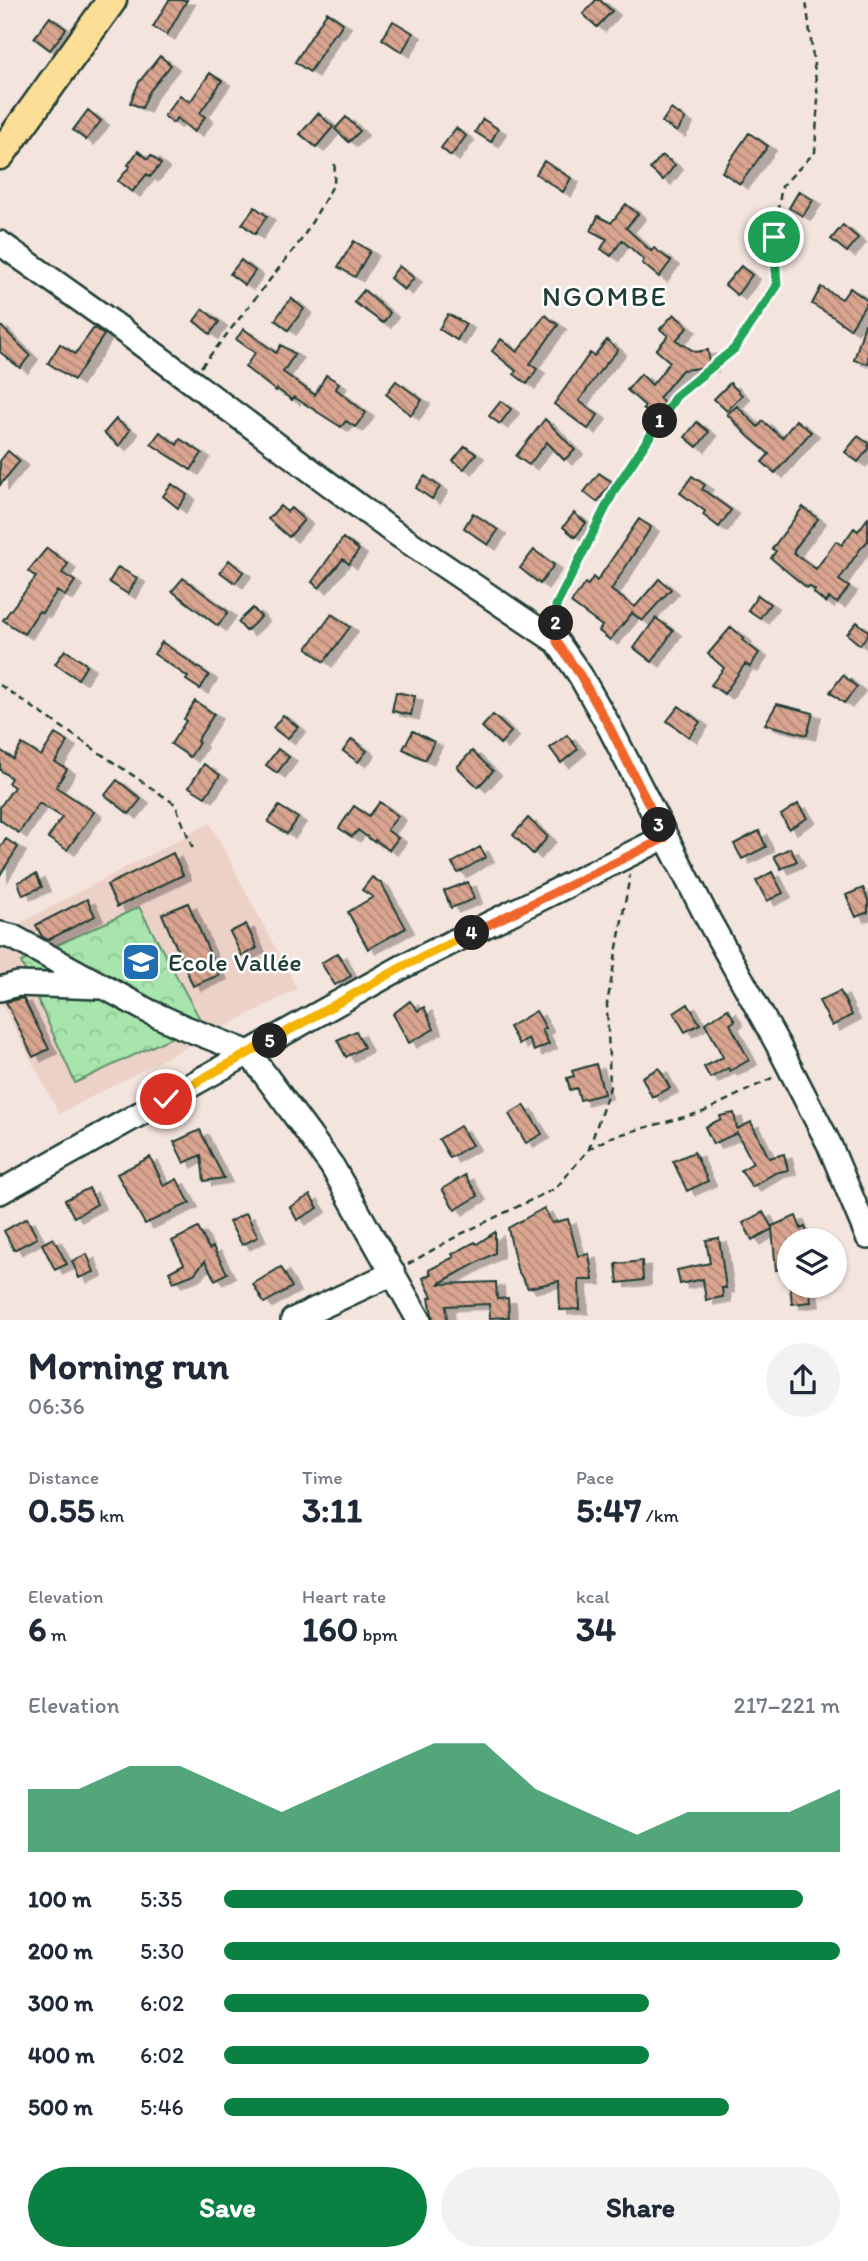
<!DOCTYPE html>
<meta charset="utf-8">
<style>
:root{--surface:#fff;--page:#f2f2f3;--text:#1f2937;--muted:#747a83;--accent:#0b8043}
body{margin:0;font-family:Itim,sans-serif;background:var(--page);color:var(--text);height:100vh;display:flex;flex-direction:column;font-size:26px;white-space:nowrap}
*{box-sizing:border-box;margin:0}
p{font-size:23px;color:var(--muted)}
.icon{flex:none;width:38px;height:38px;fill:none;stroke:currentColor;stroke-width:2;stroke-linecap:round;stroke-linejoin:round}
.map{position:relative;height:1320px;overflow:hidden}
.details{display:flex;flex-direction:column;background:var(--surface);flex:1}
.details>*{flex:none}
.controls{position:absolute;left:777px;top:1228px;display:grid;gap:14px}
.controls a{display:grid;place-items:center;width:70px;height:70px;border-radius:50%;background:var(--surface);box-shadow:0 2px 5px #0004;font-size:35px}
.pin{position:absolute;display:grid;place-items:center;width:60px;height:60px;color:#fff;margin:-30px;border:4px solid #fff;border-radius:50%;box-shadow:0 2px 7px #0007}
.km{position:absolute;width:35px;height:35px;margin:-18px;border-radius:50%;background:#222;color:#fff;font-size:19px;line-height:35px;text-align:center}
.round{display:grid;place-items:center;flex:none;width:74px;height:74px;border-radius:37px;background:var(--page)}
.summary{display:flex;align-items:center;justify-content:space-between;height:119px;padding:0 28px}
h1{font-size:38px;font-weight:700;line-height:52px}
.stats{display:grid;grid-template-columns:repeat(3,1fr);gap:10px;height:119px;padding:7px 28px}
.stats div{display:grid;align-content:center}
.stats b{font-size:35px;font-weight:700}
.stats small{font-size:19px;font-weight:400}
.stats p{font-size:19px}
.chart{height:196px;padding:14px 28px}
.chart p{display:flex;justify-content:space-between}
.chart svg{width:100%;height:126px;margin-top:7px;fill:var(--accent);opacity:.7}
.cta{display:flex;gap:14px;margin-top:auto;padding:14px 28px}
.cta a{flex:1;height:80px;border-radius:42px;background:var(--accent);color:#fff;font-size:28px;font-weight:700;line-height:80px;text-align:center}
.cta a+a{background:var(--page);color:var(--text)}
ul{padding:0 28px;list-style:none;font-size:23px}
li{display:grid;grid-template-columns:112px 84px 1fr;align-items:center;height:52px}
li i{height:18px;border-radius:9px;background:var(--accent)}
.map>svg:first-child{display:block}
</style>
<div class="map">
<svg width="868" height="1320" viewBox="0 0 868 1320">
<defs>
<pattern id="park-crowns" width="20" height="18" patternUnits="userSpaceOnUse" patternTransform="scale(1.75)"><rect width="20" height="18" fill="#a7e5ac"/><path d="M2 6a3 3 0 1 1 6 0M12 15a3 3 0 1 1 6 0" fill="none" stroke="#8fc595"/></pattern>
<pattern id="building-back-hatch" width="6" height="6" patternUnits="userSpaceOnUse" patternTransform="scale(1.75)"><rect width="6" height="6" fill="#daa590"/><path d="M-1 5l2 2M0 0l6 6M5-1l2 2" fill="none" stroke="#b08876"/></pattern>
<filter id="shadow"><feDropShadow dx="8" dy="4.5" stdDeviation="0" flood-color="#0004"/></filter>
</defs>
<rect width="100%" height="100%" fill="#f4e4de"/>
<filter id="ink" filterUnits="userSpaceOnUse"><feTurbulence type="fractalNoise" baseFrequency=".0143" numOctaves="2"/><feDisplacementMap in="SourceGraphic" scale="14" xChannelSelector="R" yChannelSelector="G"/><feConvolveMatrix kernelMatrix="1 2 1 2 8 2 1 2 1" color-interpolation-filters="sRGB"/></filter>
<g filter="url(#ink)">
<!-- built -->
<path fill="#ecd1c7" d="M210 823 297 989 59 1114 0 1000V934Z"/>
<!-- park -->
<path fill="url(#park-crowns)" stroke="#639170" stroke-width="2" d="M139 907 202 1023 75 1083 21 962Z"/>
<!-- building -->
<path fill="url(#building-back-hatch)" stroke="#1f3d34" stroke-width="2" filter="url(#shadow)" d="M169 0H187L167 35 153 27Z
M596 0H600L612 11 597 27 583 14Z
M327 12 343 23 336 34 334 33 310 72 295 62Z
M50 17 66 29 50 50 34 38Z
M393 21 413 33 402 52 382 39Z
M160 56 171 65 149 92 142 108 130 103 139 82Z
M210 73 222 81 200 113 205 117 194 132 177 118 173 123 164 116 180 95 190 102Z
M671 109 685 119 677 132 662 122Z
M88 110 101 121 86 140 73 130Z
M318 113 333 127 316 147 300 134Z
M346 117 360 131 349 142 335 129Z
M483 119 498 129 491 142 475 132Z
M456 128 466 136 451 156 441 148Z
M749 133 768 146 740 184 722 172Z
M138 151 148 159 151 155 161 164 150 177 147 174 132 192 118 181 130 166 128 165Z
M662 155 675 165 663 180 650 169Z
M544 161 571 178 563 192 536 174Z
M799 191 813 200 803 216 789 208Z
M626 204 638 214 626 228 651 251 654 248 671 261 659 277 642 263 644 260 622 240 611 256 601 249 607 239 591 231 598 216 611 223Z
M255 207 267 216 255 234 242 224Z
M843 225 858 238 847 252 831 239Z
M354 241 370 251 355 277 338 267Z
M241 260 255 271 245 285 230 274Z
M399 266 414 278 404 290 390 278Z
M741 266 752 275 737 295 725 285Z
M821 287 842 299 850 288 868 301 850 329 832 316 812 304Z
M364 290 390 313 383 323 354 302Z
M291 298 304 309 288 330 275 320Z
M203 309 219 322 210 334 194 321Z
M448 314 466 324 457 340 439 329Z
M674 314 688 327 676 340 695 352 708 350 710 367 682 370 659 398 664 403 652 416 643 409 645 406 627 390 641 374 652 385 670 362 656 350 668 336 660 329Z
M545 315 558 325 530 364 537 369 527 384 514 374 516 371 492 351 501 339 517 352Z
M865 324H868V364L854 360Z
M0 325 30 355 20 368 0 352Z
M94 328 104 335 74 380 48 363 60 344 75 354Z
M244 329 276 353 281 345 295 354 283 372 315 395 326 375 339 383 336 389 366 413 355 427 346 421 341 427 294 397 292 400 277 389 276 391 245 367 255 353 236 339Z
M607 340 618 350 599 372 579 401 598 415 588 429 554 404 590 353 594 356Z
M396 381 422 400 411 415 386 394Z
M730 383 742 395 727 411 714 399Z
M501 401 511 409 500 424 489 416Z
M737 406 758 427 763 421 782 438 796 420 811 432 775 473 762 462 769 454 749 437 727 414Z
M116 419 130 430 119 446 104 433Z
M545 419 575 450 564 460 547 442 529 465 516 456Z
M697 422 709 432 697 447 685 437Z
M160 432 177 445 180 439 202 453 191 470 151 444Z
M858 436 868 443V449L858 462 845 452Z
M465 446 476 454 464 469 453 461Z
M8 451 20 461 0 485V461Z
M599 473 612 482 597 502 584 492Z
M425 476 440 487 432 499 416 488Z
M692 476 705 485 702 489 731 510 719 527 703 515 705 511 680 493Z
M172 484 187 495 178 508 163 496Z
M280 506 287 512 291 508 304 520 289 537 268 519Z
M803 507 818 519 794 550V553L816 569 836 541 842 545 854 528 858 531 868 518V541L861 548 839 580 849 587 837 603 829 598 826 603 814 593 815 590 809 586 807 588 771 558 776 551 772 549Z
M473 513 498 530 488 545 464 528Z
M574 513 586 523 575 537 563 527Z
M639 519 651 527 611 590 635 607 659 579 671 589 642 621 632 613 610 640 599 631 602 626 571 603 585 583 588 585 593 577 597 581Z
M343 538 359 550 349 564 343 559 319 588 312 582Z
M47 548 68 564 62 573 75 581 65 596 57 591 42 613 39 611 24 634 3 620 36 577 28 571Z
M534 550 554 565 540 584 520 568Z
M229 560 243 572 235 583 220 572Z
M118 567 137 578 128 594 109 582Z
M183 578 228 612 218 626 172 591Z
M758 595 770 604 760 618 748 610Z
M253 608 261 617 246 631 238 622Z
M332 614 350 627 324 662 307 648Z
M656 618 673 631 652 662 634 648Z
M857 622 868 631V634L860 645 847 634Z
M731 627 744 638 742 640 759 653 750 667 745 664 724 694 711 685 724 668 708 654Z
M162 642 209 675 200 689 186 680 188 677 154 654Z
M65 650 87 665 78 679 55 664Z
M843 675 857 687 844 703 830 692Z
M396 692 415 696 411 715 392 711Z
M195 701 214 714 197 741 199 743 190 757 171 744 186 721 184 719Z
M777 704 813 713 807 735 765 724Z
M679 706 700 722 689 737 667 721Z
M283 715 298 727 287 739 273 728Z
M493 715 511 732 500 744 482 727Z
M413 731 434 742 425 760 403 749Z
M55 734 68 742 55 762 67 769 56 787 94 812 67 850 48 838 62 817 39 803 19 833 0 820V807L14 787 8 783 11 778 0 770V750L13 759 22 744 41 756Z
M567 735 578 749 561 763 550 748Z
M352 739 367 751 358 762 343 751Z
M278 749 289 757 277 773 266 765Z
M472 751 493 771 478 787 457 767Z
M204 764 220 775 205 797 189 787Z
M117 780 141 799 129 814 105 795Z
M380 802 398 816 387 830 398 838 389 850 375 840 374 842 358 830 352 837 339 828 354 806 369 816Z
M798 804 807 818 789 829 781 815Z
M279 806 298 818 287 834 268 822Z
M528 818 548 837 533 854 513 835Z
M759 831 766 847 742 859 734 844Z
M6 839 18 847 0 875V848Z
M480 847 486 857 458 873 452 863Z
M790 848 797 861 781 869 774 856Z
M173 853 183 875 117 907 107 885Z
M772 872 783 893 767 901 756 881Z
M36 874 42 887 23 895 18 882Z
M372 877 381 883 406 928 368 949 348 912 373 897 362 890Z
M468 882 474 899 451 908 444 891Z
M863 888 868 900V912L856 917 846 895Z
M87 899 95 916 48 940 42 937 36 925Z
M188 903 219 975 193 986 162 914Z
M246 924 257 948 242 956 230 932Z
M338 953 351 976 335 985 321 963Z
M840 991 852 1015 832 1026 819 1001Z
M23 998 49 1049 33 1057 6 1002Z
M410 1001 418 1011 424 1007 434 1029 409 1043 393 1014Z
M688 1004 700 1024 685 1032 674 1013Z
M728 1009 735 1021 730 1024 749 1060 730 1071 728 1068 710 1078 704 1067 723 1057 705 1023Z
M536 1011 546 1028 542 1030 549 1044 534 1051 528 1038 519 1044 509 1027Z
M356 1031 364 1047 346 1057 337 1040Z
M596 1064 604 1094 580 1100 577 1088 570 1090 567 1078 574 1076 572 1071Z
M659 1068 670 1088 652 1097 642 1077Z
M524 1105 542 1134 526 1143 509 1114Z
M734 1113 737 1129 751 1122 769 1158 784 1154 788 1170 775 1173 752 1187 741 1170 753 1163 737 1133 713 1144 705 1127 721 1119 720 1116Z
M460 1126 472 1145 450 1158 439 1139Z
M200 1130 210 1151 224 1178 204 1181 201 1155 184 1163 174 1142Z
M694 1152 708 1181 687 1191 673 1161Z
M150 1157 164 1186 177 1179 190 1203 145 1224 117 1174Z
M465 1175 478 1196 455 1210 442 1189Z
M89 1188 97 1204 74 1217 65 1200Z
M310 1195 318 1208 297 1220 290 1207Z
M544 1208 552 1223 568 1219 578 1256 589 1254 593 1280H579L580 1309 560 1310 559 1281 528 1288 517 1269 508 1228Z
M763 1212 772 1228V1226L796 1216 801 1229 805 1227 810 1241H789V1268L776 1270 772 1229 752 1240 743 1223Z
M246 1213 258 1237 242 1245 229 1222Z
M27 1218 37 1238 14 1250 4 1231Z
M198 1228 209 1249 213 1247 227 1273 215 1280 205 1261 194 1274 174 1282 169 1272 184 1264 172 1241Z
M495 1232V1253L438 1284 496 1282 497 1299 508 1298 509 1317 490 1318 489 1304 446 1306 447 1320H433L429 1298 432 1297 423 1278 431 1274 429 1270 454 1257 452 1254 475 1242 477 1244Z
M53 1238 67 1264 55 1270 42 1244Z
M719 1238 726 1288H722L723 1297 706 1300 703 1279 680 1284 677 1270 710 1263 706 1240Z
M87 1254 94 1272 79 1278 72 1261Z
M642 1261 643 1280 618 1283 616 1264Z
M281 1267 292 1287 264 1303 253 1284Z
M790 1286H809L811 1302 792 1304Z"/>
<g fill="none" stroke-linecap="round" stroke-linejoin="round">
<defs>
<path id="minor" d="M0 243 121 329 391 530 557 642 580 675 610 728 708 919 777 1043 829 1144 868 1237
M0 934 13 937 150 1012 183 1027 249 1053 332 1166 419 1320
M0 989 18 984 101 987
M0 1192 404 966 665 837
M293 1320 393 1273"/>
<path id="major" d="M0 155 112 0"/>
</defs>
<!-- minor casing -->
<use href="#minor" stroke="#1f3d34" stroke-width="28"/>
<!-- major casing -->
<use href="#major" stroke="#1f3d34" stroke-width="33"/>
<!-- path -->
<path stroke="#1f3d34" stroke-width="2.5" stroke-dasharray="7 5" stroke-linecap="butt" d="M201 367 302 239 334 184 335 160
M556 618V606L615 489 676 396 734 349 777 286 773 237 782 186 815 152 818 98 806 0
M0 685 175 804 194 851
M589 1149 610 1087 607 1004 630 875
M408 1264 459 1235 556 1188 589 1149 611 1137 703 1112 774 1077"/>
<!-- minor -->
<use href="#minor" stroke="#fff" stroke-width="23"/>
<!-- major -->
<use href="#major" stroke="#fcde96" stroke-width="28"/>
</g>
</g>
<g fill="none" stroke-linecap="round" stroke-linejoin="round" filter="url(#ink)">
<defs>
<path id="split-1" d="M660 421 676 396 734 349 777 286 774 237"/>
<path id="split-2" d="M556 623V606L615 489 660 421"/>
<path id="split-3" d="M556 623 557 642 580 675 610 728 659 825"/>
<path id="split-4" d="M472 933 665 838 659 825"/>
<path id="split-5" d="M270 1041 404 966 472 933"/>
<path id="split-6" d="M166 1099 270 1041"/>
</defs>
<!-- split-1 casing -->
<use href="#split-1" stroke="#fff" stroke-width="14"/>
<!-- split-2 casing -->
<use href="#split-2" stroke="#fff" stroke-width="14"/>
<!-- split-3 casing -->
<use href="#split-3" stroke="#fff" stroke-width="14"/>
<!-- split-4 casing -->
<use href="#split-4" stroke="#fff" stroke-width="14"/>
<!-- split-5 casing -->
<use href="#split-5" stroke="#fff" stroke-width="14"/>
<!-- split-6 casing -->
<use href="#split-6" stroke="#fff" stroke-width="14"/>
<!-- split-1 -->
<use href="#split-1" stroke="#22a559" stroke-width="9"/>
<!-- split-2 -->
<use href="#split-2" stroke="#22a559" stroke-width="9"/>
<!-- split-3 -->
<use href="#split-3" stroke="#f0652b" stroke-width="9"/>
<!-- split-4 -->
<use href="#split-4" stroke="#f0652b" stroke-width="9"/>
<!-- split-5 -->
<use href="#split-5" stroke="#f5b400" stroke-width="9"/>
<!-- split-6 -->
<use href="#split-6" stroke="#f5b400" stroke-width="9"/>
</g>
<!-- icons -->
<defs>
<symbol id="school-square" viewBox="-11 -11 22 22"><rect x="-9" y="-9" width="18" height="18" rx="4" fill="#1f6fb2" stroke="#fff"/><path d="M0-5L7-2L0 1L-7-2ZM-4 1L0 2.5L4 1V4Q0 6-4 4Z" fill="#fff"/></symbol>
</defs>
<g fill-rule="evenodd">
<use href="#school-square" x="119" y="940" width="44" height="44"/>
</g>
<g text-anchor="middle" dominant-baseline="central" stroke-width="5" stroke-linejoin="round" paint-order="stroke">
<!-- poi labels -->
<g font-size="26" fill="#1f3d34" stroke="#fff" text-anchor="start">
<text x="168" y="962">Ecole Vallée</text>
</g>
<!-- neighbourhood labels -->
<g font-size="28" letter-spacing="2" fill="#1f3d34" stroke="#fff">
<text x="605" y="296">NGOMBE</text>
</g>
</g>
</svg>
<div class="controls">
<a><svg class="icon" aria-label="layers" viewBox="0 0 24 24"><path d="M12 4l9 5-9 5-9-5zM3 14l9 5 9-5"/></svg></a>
</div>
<div class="pin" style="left:774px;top:237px;background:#1e9e55"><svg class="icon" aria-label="arrive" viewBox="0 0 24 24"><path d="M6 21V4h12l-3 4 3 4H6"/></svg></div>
<div class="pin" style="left:166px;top:1099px;background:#d93025"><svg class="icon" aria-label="check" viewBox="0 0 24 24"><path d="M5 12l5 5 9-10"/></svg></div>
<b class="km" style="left:660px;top:421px">1</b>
<b class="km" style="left:556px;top:623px">2</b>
<b class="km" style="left:659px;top:825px">3</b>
<b class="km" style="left:472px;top:933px">4</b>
<b class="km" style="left:270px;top:1041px">5</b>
</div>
<section class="details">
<div class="summary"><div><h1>Morning run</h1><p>06:36</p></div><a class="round"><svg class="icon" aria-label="share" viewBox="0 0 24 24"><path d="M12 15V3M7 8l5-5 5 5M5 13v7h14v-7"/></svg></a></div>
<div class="stats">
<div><p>Distance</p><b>0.55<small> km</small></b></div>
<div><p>Time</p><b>3:11</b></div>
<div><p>Pace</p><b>5:47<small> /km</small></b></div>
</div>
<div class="stats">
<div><p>Elevation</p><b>6<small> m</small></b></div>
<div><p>Heart rate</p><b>160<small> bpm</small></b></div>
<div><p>kcal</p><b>34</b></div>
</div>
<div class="chart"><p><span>Elevation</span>217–221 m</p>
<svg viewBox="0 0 160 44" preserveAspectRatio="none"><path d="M0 44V22L10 22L20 14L30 14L40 22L50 30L60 22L70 14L80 6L90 6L100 22L110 30L120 38L130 30L140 30L150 30L160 22V44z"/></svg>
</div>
<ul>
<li><b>100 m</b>5:35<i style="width:94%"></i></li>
<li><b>200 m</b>5:30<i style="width:100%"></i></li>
<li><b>300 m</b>6:02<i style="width:69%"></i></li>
<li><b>400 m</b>6:02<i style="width:69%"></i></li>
<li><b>500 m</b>5:46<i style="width:82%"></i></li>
</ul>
<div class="cta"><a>Save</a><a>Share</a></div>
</section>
